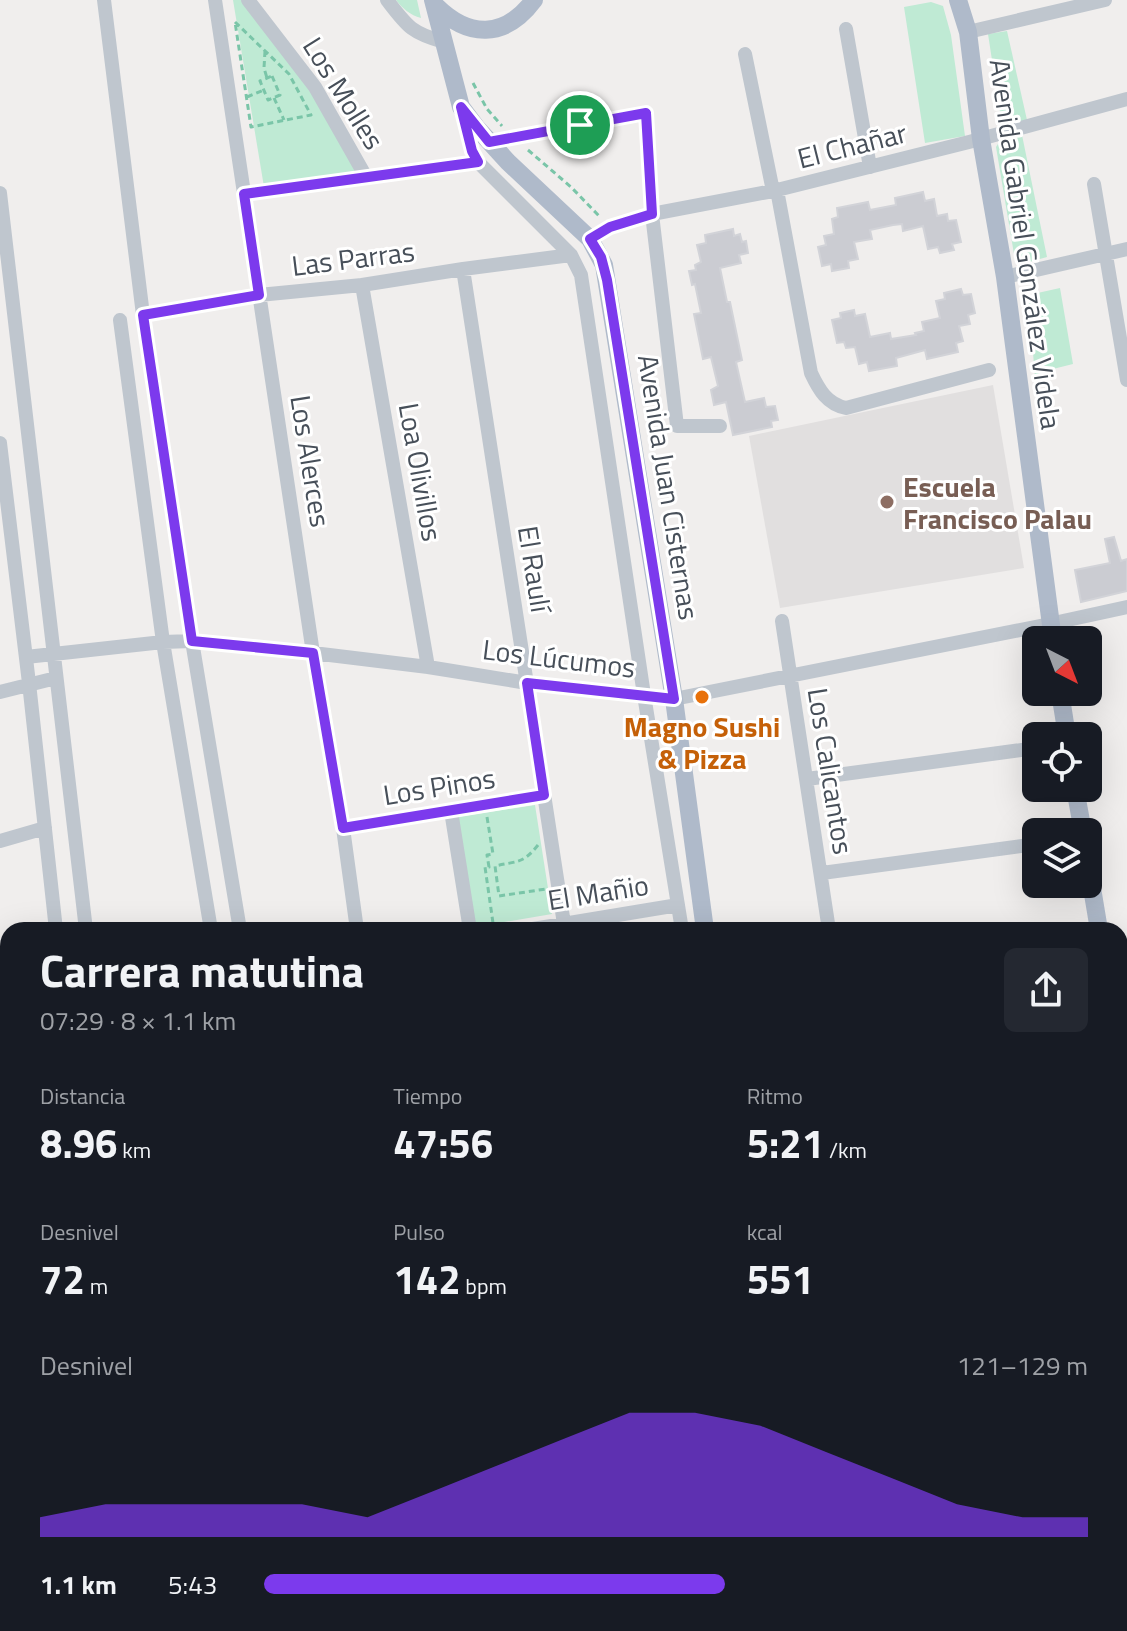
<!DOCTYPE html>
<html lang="es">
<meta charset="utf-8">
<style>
:root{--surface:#171b24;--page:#242831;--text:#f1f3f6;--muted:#9ea1a6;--accent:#7c3aed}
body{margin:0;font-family:"Titillium Web",sans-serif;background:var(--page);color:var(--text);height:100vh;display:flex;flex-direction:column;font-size:30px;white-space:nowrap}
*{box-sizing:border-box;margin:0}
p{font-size:26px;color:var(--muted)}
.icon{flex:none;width:44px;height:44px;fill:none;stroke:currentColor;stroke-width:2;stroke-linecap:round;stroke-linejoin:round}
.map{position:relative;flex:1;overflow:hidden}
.drawer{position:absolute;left:0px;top:922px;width:1128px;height:710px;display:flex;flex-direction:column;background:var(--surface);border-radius:24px 24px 0 0;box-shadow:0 8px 32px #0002}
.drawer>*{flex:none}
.needle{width:52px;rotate:138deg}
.tools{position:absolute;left:1022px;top:626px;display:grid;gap:16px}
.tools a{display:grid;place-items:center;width:80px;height:80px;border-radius:12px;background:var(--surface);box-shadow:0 8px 32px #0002;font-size:40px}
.pin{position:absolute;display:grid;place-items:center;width:68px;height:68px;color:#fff;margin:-34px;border:4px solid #fff;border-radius:50%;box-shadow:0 2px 8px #0007}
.round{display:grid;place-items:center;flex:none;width:84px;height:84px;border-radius:12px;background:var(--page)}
.summary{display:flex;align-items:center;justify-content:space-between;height:136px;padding:0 40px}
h1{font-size:44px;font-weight:700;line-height:60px}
.metrics{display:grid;grid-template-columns:repeat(3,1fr);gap:12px;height:136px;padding:8px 40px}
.metrics div{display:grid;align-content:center}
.metrics b{font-size:40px;font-weight:700}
.metrics small{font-size:22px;font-weight:400}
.metrics p{font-size:22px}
.chart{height:224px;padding:16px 40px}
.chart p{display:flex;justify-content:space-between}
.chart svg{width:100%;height:144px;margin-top:8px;fill:var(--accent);opacity:.7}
ul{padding:0 40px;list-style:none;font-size:26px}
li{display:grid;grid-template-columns:128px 96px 1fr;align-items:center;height:60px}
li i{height:20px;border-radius:10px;background:var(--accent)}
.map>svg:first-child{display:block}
</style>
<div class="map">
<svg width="1127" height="1631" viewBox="0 0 1127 1631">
<rect width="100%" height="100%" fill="#f0eeed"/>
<!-- education -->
<path fill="#e1dfdf" d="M993 385 1024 568 780 608 749 436Z"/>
<!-- green -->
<path fill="#bfead4" d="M233 0H244L322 93 361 170 264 187Z
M396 0H417L421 18C410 15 403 9 396 0Z
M931 2 943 6 951 35 965 136 925 143 904 7Z
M1007 31 1027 120 1007 126 1001 119 988 34Z
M1022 135 1047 257 1022 264 1015 260 996 147 1001 139Z
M1060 288 1073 364 1049 370V375L1035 378 1029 301 1033 294Z
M535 805 552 914 475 927 457 817Z"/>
<!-- building -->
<path fill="#cbccd2" stroke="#d2d3d8" stroke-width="2" d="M923 192 925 201 934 199 937 216 947 214 948 221 956 220 961 242 952 244 954 250 940 253 938 247 928 249 923 226 903 231 902 224 893 225 870 230 872 239 854 242 858 259 848 261 849 268 832 271 831 264 822 266 818 247 826 245 824 236 834 234 832 219 838 217 837 208 868 202 870 210 896 205 895 198Z
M733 229 734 236 740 234 742 242 746 241 748 253 739 255 741 263 720 268 727 302H730L742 360 736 362 745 402 764 398 766 407 775 406 778 420 771 421 772 427 733 435 726 402 714 405 711 390 718 386 711 357 703 359 694 314 701 313 695 284 692 285 689 271 696 270 695 265 701 262 697 245 706 243 705 235Z
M961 289 963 295 971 294 975 313 968 315 970 324 959 326 963 341 956 343 958 352 927 359 925 350 896 358 897 366 869 371 867 362 859 364 855 347 846 348 844 342 837 343 832 320 841 318 840 313 854 310 855 316 865 314 870 337 890 333 891 339 916 335 915 333 924 331 922 322 940 318 936 301 945 299 944 293Z
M1114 537 1121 561 1127 559V591L1081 602 1075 570 1110 563 1105 539Z"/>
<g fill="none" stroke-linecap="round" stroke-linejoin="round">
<!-- path -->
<path stroke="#7ac5a8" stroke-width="3" stroke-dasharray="6 4" stroke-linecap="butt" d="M235 22 289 74 311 115 251 127Z
M265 51 264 68 267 78
M272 76 280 95 268 100 260 81Z
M473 83 487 109 502 126
M247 97 264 90
M274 98 284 120
M528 150 571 187 601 218
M487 817 493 854 487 855 489 867H485L494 930
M538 845C523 864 517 861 495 866L499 896 546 889
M1120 1148 1127 1198
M240 1624 248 1631"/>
<!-- minor -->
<path stroke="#bfc6ce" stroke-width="14" d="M104 0 143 315 192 641 240 930
M215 0 313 653 343 828 357 930
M248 0 315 87 366 177
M387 0C407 26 411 33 444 42
M846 29 870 167
M968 32 1105 0
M745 54 773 191
M463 114 472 151 478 162 571 255 581 275 644 695 682 930
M489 142 646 113 652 214 677 426H720
M1094 184 1127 380
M777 190 811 373C819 390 827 404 846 408L989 370
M0 193 86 930
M244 194 478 162
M590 239 610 227 652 214 773 191 969 142 1127 99
M463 269 564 924
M1005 277 1127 249
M362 285 428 667
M143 315 259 295 362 285 463 269 571 255
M120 320 163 642 211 930
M0 443 29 683 56 930
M782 621 829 930
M26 657 163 642 192 641 313 653 428 667 527 683 674 699 1040 626 1127 607
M0 692 56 678
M807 779 1036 748
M451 811 470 930
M343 828 544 795
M0 841 45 828
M822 873 1036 844
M527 930 678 905
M1120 1014 1127 1012
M1120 1127H1127
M0 1168 8 1165
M1120 1220 1127 1219
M1120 1323 1127 1322
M1120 1483 1127 1481
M1120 1593 1127 1592
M786 1624 787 1631
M936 1624 938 1631
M213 1626V1631"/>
<!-- major -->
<path stroke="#afbaca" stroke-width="18" d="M433 0 461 107 476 127 508 162 590 239 604 265 674 699 705 930
M958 0 968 32 981 139 1005 277 1053 640
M434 4C468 39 505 39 534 0
M1060 692 1067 736
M1075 788 1083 832
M1088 864 1099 930
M1120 1057 1127 1115
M807 1624 808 1631"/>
</g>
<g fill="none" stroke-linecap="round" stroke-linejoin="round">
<defs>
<path id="route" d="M461 107 489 142 646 113 652 214 610 227 590 239 601 257 607 280 674 699 527 683 544 795 343 828 313 653 192 641 143 315 259 295 244 194 478 162 472 151Z"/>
</defs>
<!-- route casing -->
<use href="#route" stroke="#fff" stroke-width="16"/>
<!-- route -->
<use href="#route" stroke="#7c3aed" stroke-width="10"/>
</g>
<!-- markers -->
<circle fill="#8d6e63" stroke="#fff" stroke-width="3" cx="887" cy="502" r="8"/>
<circle fill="#e8710a" stroke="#fff" stroke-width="3" cx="702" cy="697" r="8"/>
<g text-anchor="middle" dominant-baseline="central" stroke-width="6" stroke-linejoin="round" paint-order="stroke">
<!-- street labels -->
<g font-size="28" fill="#474f59" stroke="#fff">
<text transform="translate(344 93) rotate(58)">Los Molles</text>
<text transform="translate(852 145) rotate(-14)">El Chañar</text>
<text transform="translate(1026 244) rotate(82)">Avenida Gabriel González Videla</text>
<text transform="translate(353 258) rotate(-7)">Las Parras</text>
<text transform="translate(311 461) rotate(81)">Los Alerces</text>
<text transform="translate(421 472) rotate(80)">Loa Olivillos</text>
<text transform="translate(669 487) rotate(81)">Avenida Juan Cisternas</text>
<text transform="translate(535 569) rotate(81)">El Raulí</text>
<text transform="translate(559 658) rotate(7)">Los Lúcumos</text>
<text transform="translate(831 771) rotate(81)">Los Calicantos</text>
<text transform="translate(439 786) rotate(-9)">Los Pinos</text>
<text transform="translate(598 892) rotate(-9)">El Mañio</text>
</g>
<!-- education labels -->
<g font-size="28" font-weight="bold" fill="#785e54" stroke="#fff" text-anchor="start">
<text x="903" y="486">Escuela<tspan x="903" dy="32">Francisco Palau</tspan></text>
</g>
<!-- food labels -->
<g font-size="28" font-weight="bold" fill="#c56008" stroke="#fff">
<text x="702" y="726">Magno Sushi<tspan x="702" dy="32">&amp; Pizza</tspan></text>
</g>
</g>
</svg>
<div class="tools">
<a><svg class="needle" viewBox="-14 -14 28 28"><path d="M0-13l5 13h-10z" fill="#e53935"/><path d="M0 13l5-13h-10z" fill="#9ea1a6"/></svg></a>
<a><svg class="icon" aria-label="locate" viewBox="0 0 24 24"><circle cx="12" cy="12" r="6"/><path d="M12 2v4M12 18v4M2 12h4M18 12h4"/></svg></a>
<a><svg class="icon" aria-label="layers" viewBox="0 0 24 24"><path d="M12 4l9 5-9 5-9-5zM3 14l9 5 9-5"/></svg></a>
</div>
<div class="pin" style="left:580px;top:125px;background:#1e9e55"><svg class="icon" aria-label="arrive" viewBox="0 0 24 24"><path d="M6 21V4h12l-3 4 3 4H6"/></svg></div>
<section class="drawer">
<div class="summary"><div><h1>Carrera matutina</h1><p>07:29 · 8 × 1.1 km</p></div><a class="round"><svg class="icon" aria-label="share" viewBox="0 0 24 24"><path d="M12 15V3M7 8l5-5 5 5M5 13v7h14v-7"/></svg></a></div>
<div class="metrics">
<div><p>Distancia</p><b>8.96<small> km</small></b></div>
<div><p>Tiempo</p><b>47:56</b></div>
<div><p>Ritmo</p><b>5:21<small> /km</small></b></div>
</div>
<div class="metrics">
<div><p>Desnivel</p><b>72<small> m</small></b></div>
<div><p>Pulso</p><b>142<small> bpm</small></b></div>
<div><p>kcal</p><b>551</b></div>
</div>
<div class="chart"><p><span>Desnivel</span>121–129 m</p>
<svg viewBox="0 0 160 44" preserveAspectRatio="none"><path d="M0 44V38L10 34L20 34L30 34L40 34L50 38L60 30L70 22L80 14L90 6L100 6L110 10L120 18L130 26L140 34L150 38L160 38V44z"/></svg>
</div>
<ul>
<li><b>1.1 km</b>5:43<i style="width:56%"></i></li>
</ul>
</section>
</div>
